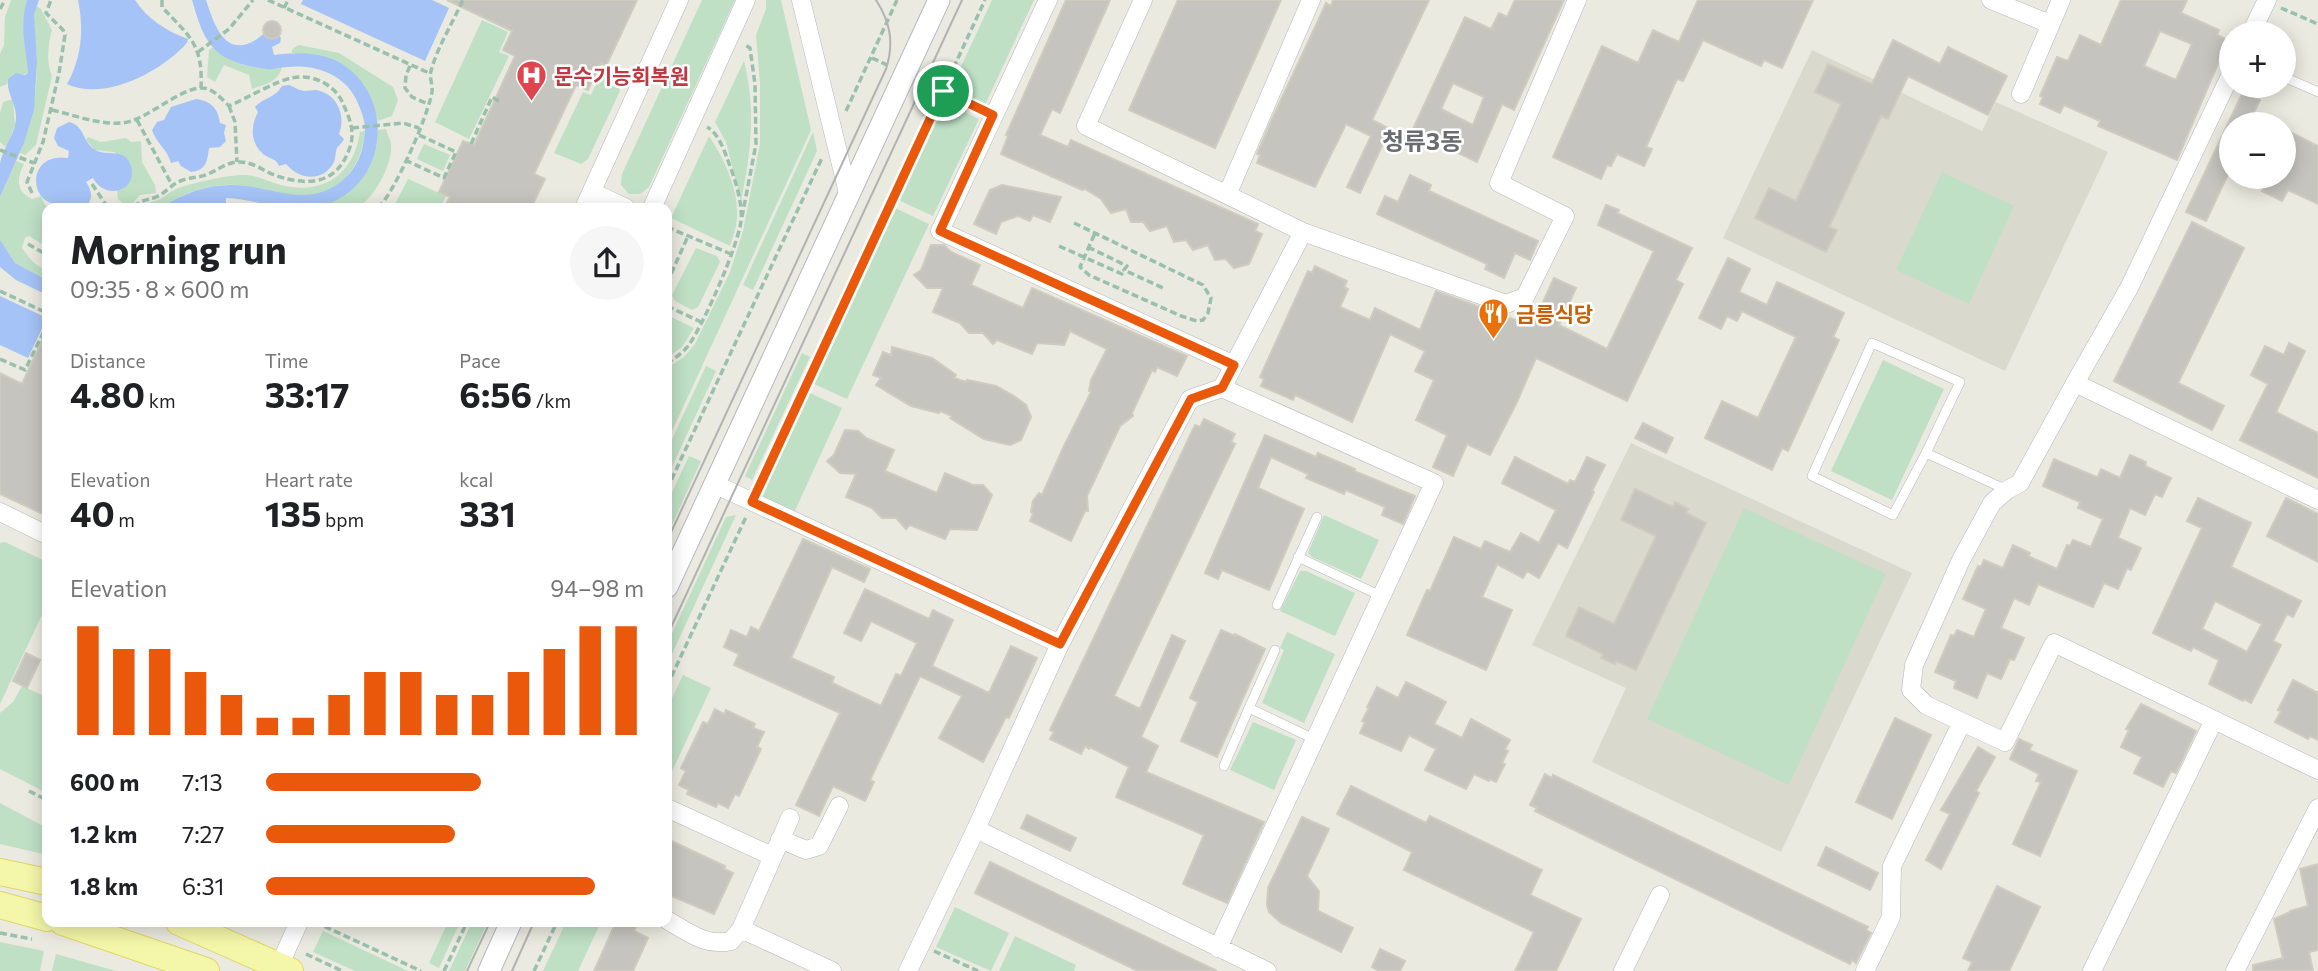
<!DOCTYPE html>
<meta charset="utf-8">
<style>
:root{--surface:#fff;--page:#f6f6f6;--text:#202124;--muted:#757577;--accent:#ea580c}
body{margin:0;font-family:Commissioner,"Noto Sans KR",sans-serif;background:var(--page);color:var(--text);height:100vh;display:flex;flex-direction:column;font-size:26px;white-space:nowrap}
*{box-sizing:border-box;margin:0}
p{font-size:23px;color:var(--muted)}
.icon{flex:none;width:38px;height:38px;fill:none;stroke:currentColor;stroke-width:2;stroke-linecap:round;stroke-linejoin:round}
.map{position:relative;flex:1;overflow:hidden}
.panel{position:absolute;left:42px;top:203px;width:630px;height:724px;display:flex;flex-direction:column;background:var(--surface);border-radius:14px;box-shadow:0 4px 18px #0003}
.panel>*{flex:none}
.buttons{position:absolute;left:2219px;top:21px;display:grid;gap:14px}
.buttons a{display:grid;place-items:center;width:77px;height:77px;border-radius:50%;background:var(--surface);box-shadow:0 4px 18px #0003;font-size:35px}
.pin{position:absolute;display:grid;place-items:center;width:60px;height:60px;color:#fff;margin:-30px;border:4px solid #fff;border-radius:50%;box-shadow:0 2px 7px #0007}
.round{display:grid;place-items:center;flex:none;width:74px;height:74px;border-radius:37px;background:var(--page)}
.summary{display:flex;align-items:center;justify-content:space-between;height:119px;padding:0 28px}
h1{font-size:38px;font-weight:700;line-height:52px}
.metrics{display:grid;grid-template-columns:repeat(3,1fr);gap:10px;height:119px;padding:7px 28px}
.metrics div{display:grid;align-content:center}
.metrics b{font-size:35px;font-weight:700}
.metrics small{font-size:19px;font-weight:400}
.metrics p{font-size:19px}
.chart{height:196px;padding:14px 28px}
.chart p{display:flex;justify-content:space-between}
.chart svg{width:100%;height:126px;margin-top:7px;stroke:var(--accent);stroke-width:6}
ul{padding:0 28px;list-style:none;font-size:23px}
li{display:grid;grid-template-columns:112px 84px 1fr;align-items:center;height:52px}
li i{height:18px;border-radius:9px;background:var(--accent)}
.map>svg:first-child{display:block}
</style>
<div class="map">
<svg width="2318" height="971" viewBox="0 0 2318 971">
<rect width="100%" height="100%" fill="#eaeae0"/>
<!-- education -->
<path fill="#dad9ce" d="M1812 50 1982 131 1996 102 2108 152 2005 371 1723 238Z
M1631 443 1912 573 1781 852 1592 762 1626 688 1532 645Z"/>
<!-- green -->
<path fill="#bfe0c5" d="M27 0C20 25 26 48 28 73L8 79 7 84 0 87V54L4 45 5 17 11 0Z
M702 0H735L649 187 640 194H629L621 185 622 174Z
M766 0H781L811 130 667 442 668 367 683 358 695 344 730 272 743 231 760 144V84L756 35 766 9Z
M992 0H1034L985 105 951 88Z
M36 6 41 9 52 30C48 44 46 63 52 76L36 145 25 155 20 153C32 123 37 94 37 61 36 42 31 25 36 6Z
M482 20 508 32 499 52 509 56 469 139 435 122Z
M299 45 339 53 393 87 398 100 392 116 378 121C364 72 341 57 292 53V49Z
M213 47C229 65 259 71 282 67 278 83 265 84 252 89L249 75 224 65 215 82 207 77 209 50Z
M744 61C756 109 751 153 741 201L726 142 715 122Z
M602 72 616 78 620 91 588 159 581 164 554 153 583 92 591 95Z
M13 99 15 125 7 148 0 142V113L3 102Z
M944 102 979 119 933 216 898 200Z
M386 129C387 134 391 140 391 145 393 164 373 201 356 208H311L323 206 377 145 378 130Z
M365 131C362 167 339 197 300 197 274 197 251 183 225 185 208 186 189 191 174 200 170 202 165 207 160 208 154 210 145 208 138 208 145 203 150 203 158 200 165 197 169 192 176 189 187 184 231 174 244 175 258 175 271 183 285 186 327 194 354 172 360 132Z
M813 132 817 151 753 290 743 285Z
M709 136C725 160 739 190 737 219 736 228 733 237 730 246L671 218Z
M88 137 101 142 126 138 131 142 141 141 142 162 155 185 156 193 140 195 132 204H123L118 199 117 191 131 176 130 163 114 152 95 150 86 140Z
M424 144 450 155 443 171 417 159Z
M16 161 24 164C17 178 15 191 32 199L41 196 45 205 51 208H47V247L29 236 25 238 22 248C28 256 37 269 47 269V280L15 263 0 240V197Z
M1942 172 2014 206 1969 304 1896 270Z
M408 179 446 196 440 208H393Z
M895 208 929 224 847 399 812 383Z
M696 248 717 256 720 262 698 307 692 310 675 301 672 295Z
M667 315 694 328 682 347 667 358Z
M802 353 810 357 752 480 745 476Z
M1883 360 1944 389 1892 500 1831 471Z
M706 366 716 371 667 478V450Z
M808 392 842 408 793 515 758 498Z
M689 456 701 461 667 536V503Z
M1744 508 1886 574 1789 785 1647 719Z
M736 515 667 665V644L726 517Z
M1324 515 1379 540 1361 579 1312 557 1308 553Z
M5 542 47 562V604L0 704V543Z
M1300 571H1306L1355 593 1335 636 1280 611Z
M1287 632 1335 654 1304 723 1262 703 1284 650 1280 648Z
M683 675 711 688 667 782V709Z
M22 686 47 697V793L0 769V713L13 702Z
M1253 722 1296 740 1274 790 1230 770Z
M0 803 47 828V855L0 844Z
M955 907 1009 933 991 971 936 947Z
M448 922H460L439 968 429 963Z
M472 922H488L465 971H449Z
M566 922H601L578 971H543Z
M323 931 408 971H355L313 952Z
M1015 936 1076 965 1074 971H999Z
M0 942 44 951 40 971H0Z
M56 954 116 971H52Z"/>
<!-- water -->
<path fill="#a5c3f6" d="M27 0H39L34 15 37 62 34 110 24 143 0 197C0 187 0 174 0 164 3 147 16 134 16 117 16 103 6 92 8 79L16 73 25 75 28 73C26 48 19 25 27 0Z
M78 0H135C147 19 168 32 188 39L187 43C162 71 105 102 67 84 82 57 84 29 78 0Z
M192 0H206C214 24 225 60 257 39 264 34 267 29 276 31L281 38 280 43 272 47 274 55C294 52 318 52 337 61 398 94 389 188 321 206 289 215 258 199 226 198V205L235 208H161C186 191 215 182 246 186 279 190 307 205 338 184 357 170 364 152 365 129 365 119 360 108 356 99 344 74 314 64 288 67 281 67 274 70 267 69 254 68 238 64 226 58 204 45 199 23 192 0Z
M303 0H432L449 8 425 61 301 4Z
M289 85C294 87 300 91 305 91 308 91 312 90 316 90 338 94 346 116 339 134L344 139C342 143 339 145 337 148 335 153 336 159 333 164 321 183 298 179 286 164L279 166C276 159 273 160 266 156 250 145 250 127 258 112L255 107C264 97 274 99 282 86Z
M196 99C211 101 218 108 220 123L226 125 224 133 226 141 220 147 209 148C207 161 207 170 191 172L181 166 178 161 171 163C168 150 156 143 152 130L157 122 164 120 171 107Z
M69 122C85 126 82 141 94 149 106 158 125 146 131 166 138 191 105 201 93 178L86 182C92 191 94 200 84 208H67L68 203C28 214 23 151 68 158L69 151 58 146 54 138 57 128Z
M0 240 15 263 47 280V295L16 280 0 267Z
M0 296 47 318 28 358 0 345Z"/>
<!-- building -->
<path fill="#c6c4be" stroke="#ceccbf" stroke-width="2" fill-rule="evenodd" d="M447 0H637L606 66 601 63 588 90 576 85 534 174 545 179 531 208H444L450 197 439 192 463 141 474 145 515 56 503 50 512 31Z
M1066 0H1110L1060 113 1052 109 1040 135 1068 147 1071 140 1258 224 1255 231 1262 234 1249 264 1234 268 1226 259 1215 260 1208 245 1193 250 1186 240 1174 242 1167 226 1150 231 1143 222H1131L1126 209 1111 213 1101 199 1085 189 1082 190 1001 154 1008 136 1006 135Z
M1178 0H1281L1215 148 1129 110Z
M1333 0H1429L1372 120 1390 129 1360 193 1347 187 1371 136 1346 124 1315 187 1257 163 1260 155 1257 154 1272 119 1317 23 1326 3 1331 6Z
M1515 0H1564L1514 110 1502 104 1477 162 1412 131 1465 17 1491 29 1499 13 1507 17ZM1453 83 1484 97 1473 125 1441 109Z
M1698 0H1813L1782 68 1764 60 1761 66 1703 40 1683 81 1677 79 1646 147 1652 149 1644 166 1617 154 1611 166 1607 165 1601 179 1553 157 1602 46 1638 63 1653 30 1679 42Z
M2121 0H2187L2181 13 2219 30 2217 35 2228 40 2177 160 2098 126 2100 121 2064 105 2060 113 2040 104 2043 97 2040 96 2057 57 2068 61 2080 35 2101 45ZM2160 31 2192 44 2176 80 2144 66Z
M263 30a9 9 0 1 1 18 0a9 9 0 1 1-18 0Z
M1893 40 1940 64 1948 47 2007 76 1988 115 1908 76 1888 119 1881 116 1829 227 1837 230 1826 252 1755 218 1769 188 1796 201 1841 104 1815 92 1828 64 1872 84Z
M2243 92 2260 100 2248 124H2231V168L2206 221 2186 212Z
M2290 132 2318 146V204L2288 190 2282 201 2262 191 2269 177H2284V145Z
M1410 175 1431 185 1429 191 1538 241 1530 260 1515 253 1504 278 1485 269 1487 264 1377 214 1385 196 1398 202Z
M1002 185 1061 197 1050 222 1033 215 1030 221 1018 216 1001 222 996 234 974 224 990 190Z
M1606 205 1619 210 1617 213 1692 248 1676 280 1683 284 1627 401 1536 358 1517 402 1490 455 1467 444 1453 476 1433 467 1447 435 1416 420 1434 380 1415 371 1425 351 1390 334 1352 422 1295 395 1293 400 1261 386 1264 379 1260 377 1308 271 1312 273 1315 266 1347 281 1344 287 1348 289 1340 307 1370 320 1375 308 1420 330 1436 291 1532 326 1554 278 1576 288 1559 325 1607 349 1654 251 1598 225Z
M2192 222 2244 248 2178 383 2224 406 2212 430 2114 381Z
M931 245H944L951 252 980 265 971 285 1023 308 1032 288 1187 356 1177 376 1157 367 1155 372 1152 370 1132 413 1133 416 1120 426 1087 496 1088 511H1085L1071 541 1030 521 1033 514 1031 512 1033 501 1039 493 1042 495 1063 448 1091 392 1089 391 1091 380 1107 349 1070 331 1064 345 1037 343 1032 354 997 340 993 344 983 333H969L960 323 933 312 943 288H927L914 275 921 270Z
M1728 258 1750 269 1739 292 1767 305 1777 282 1844 313 1833 337 1839 340 1788 451 1782 448 1772 470 1705 438 1722 401 1758 418 1796 337 1742 311 1737 321 1727 316 1721 329 1699 318Z
M47 330V516L0 494V373L22 384Z
M2289 343 2305 351 2276 412 2318 433V478L2240 440 2268 384 2251 375 2265 346 2284 355Z
M892 347 932 358 956 375 954 378 966 382 967 380 996 386 1014 396 1026 405 1031 417 1021 440 1010 445 984 439 950 418 952 416 940 411 939 413 911 406 876 385 881 378 873 375 883 352 891 355Z
M1204 419 1235 434 1231 442 1235 444 1114 696 1140 709 1172 635 1185 641 1141 737 1158 746 1146 772 1264 822 1227 903 1183 884 1204 835 1116 797 1129 767 1090 747 1089 749 1085 746 1081 754 1050 739 1054 732 1050 730 1195 425 1200 427Z
M1643 423 1673 438 1666 453 1635 438Z
M845 430 858 431 866 438 894 450 885 471 937 493 945 473 973 485H983L992 495 977 530 950 529 945 539 910 525 906 529 896 518H882L872 508 846 497 856 474 840 473 827 461 834 455Z
M1265 435 1316 457 1318 453 1355 469 1354 471 1415 496 1403 524 1382 515 1385 507 1346 490 1344 494 1306 478 1308 474 1271 457 1258 488 1304 509 1269 590 1222 570 1218 579 1205 573Z
M2130 455 2146 462 2145 466 2171 478 2162 497 2155 494 2145 515 2130 508 2118 538 2141 548 2131 570 2127 568 2118 589 2104 583 2093 607 2038 584 2029 605 2014 598 2001 628 2024 638 2014 660 2010 659 2001 679 1987 673 1977 698 1954 688 1956 681 1935 672 1951 635 1954 636 1957 630 1974 637 1986 609 1963 599 1978 566 1981 567 1984 560 2003 568 2013 545 2030 553 2028 556 2057 569 2067 545 2070 546 2073 540 2091 547 2103 519 2078 508 2080 502 2043 486 2054 459 2094 476 2098 477 2101 469 2120 478Z
M1515 457 1568 484 1570 480 1575 482 1587 457 1605 465 1592 491 1594 492 1567 548 1558 543 1539 578 1527 571 1523 578 1497 564 1482 597 1512 610 1486 670 1407 635 1427 590 1430 591 1454 537 1481 549 1485 541 1510 552 1521 533 1539 543 1556 510 1502 483Z
M1635 489 1673 507 1675 502 1688 509 1686 513 1706 523 1636 670 1616 661 1615 664 1601 658 1603 654 1566 636 1579 607 1614 624 1656 536 1621 520Z
M2198 498 2251 523 2231 567 2301 601 2293 617 2287 614 2273 641 2281 645 2251 703 2244 699 2243 701 2209 684 2219 660 2193 647 2191 651 2153 633 2202 528 2187 521ZM2215 601 2262 624 2247 652 2202 629Z
M2286 498 2318 514V562L2267 536Z
M803 539 870 569 864 582 832 567 791 658 834 677 832 683 881 706 896 674 901 676 917 643 871 621 861 641 844 633 865 589 929 619 933 610 953 620 932 666 989 693 1011 646 1037 658 1009 718 1006 717 983 762 939 738 962 696 920 676 870 780 874 782 865 801 833 786 819 816 796 805 840 713 734 665 739 654 724 647 731 630 747 637 751 627 759 631Z
M1221 630 1235 636V634L1265 649 1217 757 1181 741 1198 702 1190 698Z
M26 653 40 660 27 688 13 681Z
M2293 680 2318 693V740L2310 736 2308 739 2275 722 2281 711 2278 710Z
M1406 682 1446 702 1434 724 1462 738 1471 719 1510 740 1505 749 1508 751 1502 763 1505 764 1496 782 1490 779 1489 781 1474 774 1466 789 1425 770 1436 749 1409 735 1401 751 1360 733 1365 722 1362 721 1369 708 1367 707 1377 687 1398 698Z
M2141 704 2196 731 2176 773 2171 771 2163 787 2134 773 2142 757 2121 747 2129 730 2126 729Z
M715 709 724 714 726 710 755 724 753 728 764 732 757 747 761 749 739 796 735 794 728 808 718 803 716 807 687 794 689 790 679 785 686 771 681 768 703 722 708 724Z
M1895 718 1931 735 1892 819 1856 802Z
M2019 739 2032 745 2029 750 2077 771 2040 856 2013 844 2041 782 2036 781 2039 774 2010 759Z
M1978 747 1995 757 1976 791 1979 793 1941 869 1926 860 1950 814 1941 810Z
M1545 774 1552 778 1553 775 1868 927 1866 930 1871 933 1856 963 1852 960 1850 964 1535 811 1537 808 1530 805Z
M1351 786 1426 823 1430 816 1542 870 1530 895 1581 919 1556 971H1515L1534 932 1404 870 1412 852 1337 814Z
M1027 815 1076 838 1070 851 1021 828Z
M1302 817 1329 829 1307 876 1319 891 1318 911 1353 928 1341 952 1281 923 1269 912 1267 905 1268 888Z
M667 839 725 866 724 869 733 873 714 914 667 894Z
M1826 847 1878 873 1870 890 1818 865Z
M990 862 1217 971H1138L975 893Z
M2318 864V950L2309 952 2313 971H2253V965L2283 958 2274 919 2290 912V911L2308 906 2300 869Z
M1997 886 2040 907 2009 971H1968L1972 962 1963 958Z
M616 922H638L634 931 648 938 633 971H594Z
M1380 949 1405 961 1400 971H1379L1372 967Z"/>
<g fill="none" stroke-linecap="round" stroke-linejoin="round">
<defs>
<path id="service" d="M2284 77 2318 92
M1926 453 1960 382 1872 343 1812 476 1893 515 1926 453 2007 490
M1298 557 1383 597
M1277 605 1317 517
M1275 650 1249 708 1316 740
M1224 766 1249 708"/>
<path id="minor" d="M801 0 848 193
M1048 0 940 231 1234 365
M1143 0 1086 126 1303 232
M1991 0 2050 24
M2251 33 2267 0
M2231 74 2129 288 2075 383 2318 500
M2021 94 2061 0
M592 192 626 208
M1227 195 1311 0
M584 208 679 0
M652 208 746 0
M1222 388 1303 232 1506 304 1525 297 1565 216 1499 183 1577 0
M714 484 1060 644
M0 512 47 535
M1962 722 1926 705 1911 690 1914 665 1961 560 1992 503 2007 490 2020 483 2075 383
M667 808 772 856
M790 818 741 929 832 971
M976 829 1267 971
M780 839 806 850 819 846 839 806
M667 920C688 932 706 947 731 941L741 929
M279 966 299 922
M908 971 976 829 1060 644 1190 399 1222 388 1434 483 1218 948
M1623 971 1660 895
M1865 971 1891 917 1892 866 1962 722 2005 742 2054 643 2318 770
M2092 971 2214 720
M2235 971 2318 808"/>
<path id="tertiary" d="M667 587 939 0
M489 971 511 922"/>
<path id="primary" d="M0 872 47 882
M0 905 47 918
M63 922 206 971
M179 922 290 971"/>
</defs>
<!-- service casing -->
<use href="#service" stroke="#b6b7bc" stroke-width="10"/>
<!-- minor casing -->
<use href="#minor" stroke="#b6b7bc" stroke-width="19"/>
<!-- tertiary casing -->
<use href="#tertiary" stroke="#b6b7bc" stroke-width="23"/>
<!-- primary casing -->
<use href="#primary" stroke="#e2d662" stroke-width="28"/>
<!-- path -->
<path stroke="#99c0ac" stroke-width="3.5" stroke-dasharray="7 3.5" stroke-linecap="butt" d="M162 0V7C190 37 203 44 201 88
M268 0 429 73
M284 8 288 0
M2281 8 2318 24
M0 9 5 0
M198 52 229 29 253 0
M872 58 887 65
M410 66 406 75 405 88 412 97 428 104
M922 82 979 108
M229 106 235 122 237 162
M52 110C74 115 99 125 122 123 148 121 186 81 208 89 216 92 223 100 229 106 245 99 278 80 292 78 314 73 337 86 344 106 350 119 355 132 350 147 338 183 311 187 277 176 264 172 253 161 238 162 227 162 218 170 208 174 200 178 191 177 183 180 172 183 166 193 156 197 145 201 142 199 133 208
M846 111 897 0
M137 120 172 185
M352 128 403 123 419 128
M471 144 492 97 499 101
M0 150 34 163
M405 160 444 178 456 152 417 134
M92 184 108 208
M32 193 27 182 43 142 59 73 65 35 63 30 46 13 51 0
M533 205 541 208
M378 208C395 192 428 116 432 92 433 85 429 77 431 71 437 48 452 24 462 2L457 0
M742 217 756 144 755 84 750 48 744 44
M1074 223 1203 285 1211 298 1208 313 1203 320 1197 321 1181 316 1089 275 1080 267 1095 233
M667 227 731 254
M28 244 47 255
M1059 246 1122 274 1124 270
M1088 247 1127 266 1124 270 1163 288
M667 283 688 236
M0 291 47 313
M667 306 701 322
M0 359 25 370 47 325
M667 364C674 358 682 354 688 346 703 326 738 246 741 221 743 202 734 176 727 158 723 147 717 132 707 127
M759 487 985 0
M667 489 822 158
M667 686 746 517
M29 791 47 800
M315 922 421 971
M0 933 32 939
M934 951 978 971
M306 954 342 971
M444 971 467 922
M534 971 557 922"/>
<!-- service -->
<use href="#service" stroke="#fff" stroke-width="9"/>
<!-- minor -->
<use href="#minor" stroke="#fff" stroke-width="18"/>
<!-- tertiary -->
<use href="#tertiary" stroke="#fff" stroke-width="21"/>
<!-- primary -->
<use href="#primary" stroke="#f4f6a9" stroke-width="26"/>
<!-- tram -->
<path stroke="#b1b2b2" stroke-width="2" d="M667 541 886 69C894 44 891 23 876 0
M667 636 962 0
M467 971 490 922
M512 971 534 922"/>
</g>
<g fill="none" stroke-linecap="round" stroke-linejoin="round">
<defs>
<path id="route" d="M943 91 993 115 940 231 1234 365 1222 388 1191 399 1060 644 752 502Z"/>
</defs>
<!-- route casing -->
<use href="#route" stroke="#fff" stroke-width="14"/>
<!-- route -->
<use href="#route" stroke="#ea580c" stroke-width="9"/>
</g>
<!-- icons -->
<defs>
<symbol id="hospital-pin" viewBox="-11 -11 22 30"><path d="M0 17L-7.5 6A9.5 9.5 0 1 1 7.5 6Z" fill="#e0444e" stroke="#fff"/><path d="M-5-5h3v3.5h4V-5h3V5h-3V1.5h-4V5h-3Z" fill="#fff"/></symbol>
<symbol id="restaurant-pin" viewBox="-11 -11 22 30"><path d="M0 17L-7.5 6A9.5 9.5 0 1 1 7.5 6Z" fill="#e8710a" stroke="#fff"/><path d="M-5-6h1v4h1v-4h1v4h1v-4h1v5L-1.5 .5V6h-2V.5L-5-1ZM5-6V6H3V1.5H1.5Q1.5-4 5-6Z" fill="#fff"/></symbol>
</defs>
<g fill-rule="evenodd">
<use href="#hospital-pin" x="514" y="58" width="35" height="47"/>
<use href="#restaurant-pin" x="1476" y="296" width="35" height="47"/>
</g>
<g text-anchor="middle" dominant-baseline="central" stroke-width="5" stroke-linejoin="round" paint-order="stroke">
<!-- health labels -->
<g font-size="21" font-weight="bold" fill="#be3a42" stroke="#fff" text-anchor="start">
<text x="554" y="75">문수기능회복원</text>
</g>
<!-- food labels -->
<g font-size="21" font-weight="bold" fill="#c56008" stroke="#fff" text-anchor="start">
<text x="1516" y="313">금릉식당</text>
</g>
<!-- quarter labels -->
<g font-size="24" font-weight="bold" fill="#6a6c72" stroke="#fff">
<text x="1422" y="140">청류3동</text>
</g>
</g>
</svg>
<div class="buttons">
<a>+</a>
<a>−</a>
</div>
<div class="pin" style="left:943px;top:91px;background:#1e9e55"><svg class="icon" aria-label="arrive" viewBox="0 0 24 24"><path d="M6 21V4h12l-3 4 3 4H6"/></svg></div>
<section class="panel">
<div class="summary"><div><h1>Morning run</h1><p>09:35 · 8 × 600 m</p></div><a class="round"><svg class="icon" aria-label="share" viewBox="0 0 24 24"><path d="M12 15V3M7 8l5-5 5 5M5 13v7h14v-7"/></svg></a></div>
<div class="metrics">
<div><p>Distance</p><b>4.80<small> km</small></b></div>
<div><p>Time</p><b>33:17</b></div>
<div><p>Pace</p><b>6:56<small> /km</small></b></div>
</div>
<div class="metrics">
<div><p>Elevation</p><b>40<small> m</small></b></div>
<div><p>Heart rate</p><b>135<small> bpm</small></b></div>
<div><p>kcal</p><b>331</b></div>
</div>
<div class="chart"><p><span>Elevation</span>94–98 m</p>
<svg viewBox="0 0 160 44" preserveAspectRatio="none"><path d="M5 44V6M15 44V14M25 44V14M35 44V22M45 44V30M55 44V38M65 44V38M75 44V30M85 44V22M95 44V22M105 44V30M115 44V30M125 44V22M135 44V14M145 44V6M155 44V6"/></svg>
</div>
<ul>
<li><b>600 m</b>7:13<i style="width:57%"></i></li>
<li><b>1.2 km</b>7:27<i style="width:50%"></i></li>
<li><b>1.8 km</b>6:31<i style="width:87%"></i></li>
</ul>
</section>
</div>
